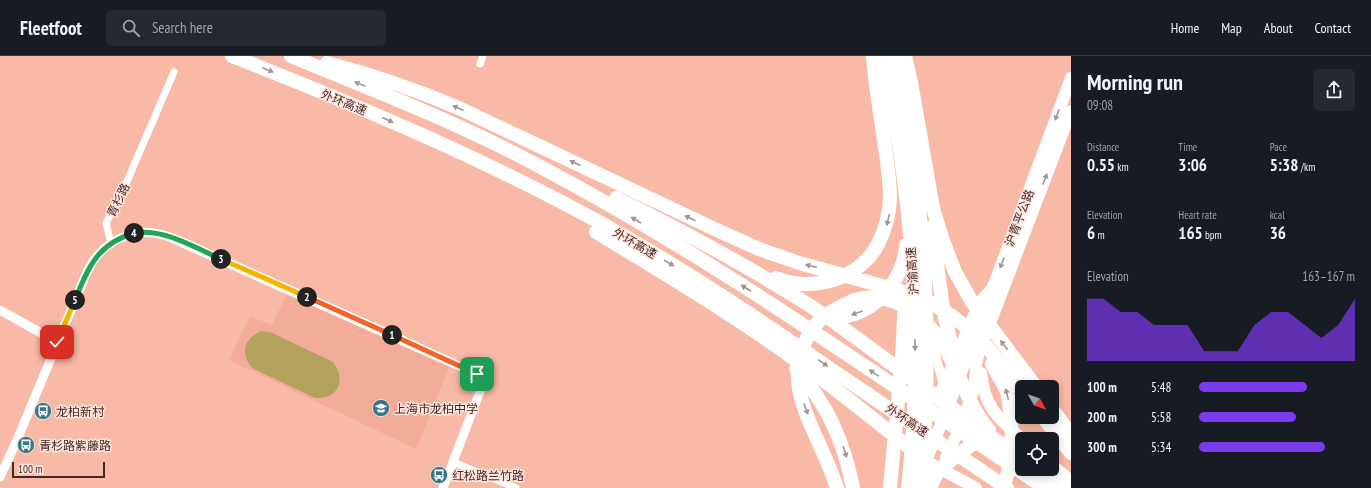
<!DOCTYPE html>
<meta charset="utf-8">
<style>
:root{--surface:#171b24;--page:#242831;--text:#f1f3f6;--muted:#9ea1a6;--line:#363941;--accent:#7c3aed}
body{margin:0;font-family:"PT Sans Narrow","Noto Sans SC",sans-serif;background:var(--page);color:var(--text);height:100vh;display:flex;flex-direction:column;font-size:15px;white-space:nowrap}
*{box-sizing:border-box;margin:0}
p{font-size:13px;color:var(--muted)}
.icon{flex:none;width:22px;height:22px;fill:none;stroke:currentColor;stroke-width:2;stroke-linecap:round;stroke-linejoin:round}
.map{position:relative;flex:1;overflow:hidden}
.side{display:flex;flex-direction:column;background:var(--surface);width:300px}
.side>*{flex:none}
.needle{width:26px;rotate:130deg}
.controls{position:absolute;left:1015px;top:324px;display:grid;gap:8px}
.controls a{display:grid;place-items:center;width:44px;height:44px;border-radius:6px;background:var(--surface);box-shadow:0 2px 10px #0003;font-size:20px}
.scale{position:absolute;left:12px;bottom:10px;width:93px;box-sizing:border-box;padding-left:4px;border:2px solid #432a23;border-top:0;font-size:11px;line-height:14px;white-space:nowrap;color:#432a23;-webkit-text-stroke:3px #ffe5dd;paint-order:stroke}
.pin{position:absolute;display:grid;place-items:center;width:34px;height:34px;color:#fff;margin:-17px;border-radius:8px;box-shadow:0 2px 6px #0006}
.km{position:absolute;width:20px;height:20px;margin:-10px;border-radius:50%;background:#222;color:#fff;font-size:11px;line-height:20px;text-align:center}
.round{display:grid;place-items:center;flex:none;width:42px;height:42px;border-radius:6px;background:var(--page)}
.summary{display:flex;align-items:center;justify-content:space-between;height:68px;padding:0 16px}
h1{font-size:22px;font-weight:700;line-height:30px}
.metrics{display:grid;grid-template-columns:repeat(3,1fr);gap:6px;height:68px;padding:4px 16px}
.metrics div{display:grid;align-content:center}
.metrics b{font-size:17px;font-weight:700}
.metrics small{font-size:11px;font-weight:400}
.metrics p{font-size:11px}
.chart{height:112px;padding:8px 16px}
.chart p{display:flex;justify-content:space-between}
.chart svg{width:100%;height:72px;margin-top:4px;fill:var(--accent);opacity:.7}
ul{padding:0 16px;list-style:none;font-size:13px}
li{display:grid;grid-template-columns:64px 48px 1fr;align-items:center;height:30px}
li i{height:10px;border-radius:5px;background:var(--accent)}
header{display:flex;align-items:center;gap:24px;box-sizing:border-box;height:56px;padding:0 20px;background:var(--surface);border-bottom:1px solid var(--line)}
header strong{font-size:19px}
nav{display:flex;gap:22px;margin-inline-start:auto;font-size:14px}
.search{width:280px;height:36px;background:var(--page);display:flex;align-items:center;gap:10px;box-sizing:border-box;padding:0 14px;border-radius:6px;color:var(--muted);font-size:15px}
main{display:flex;flex:1;min-height:0}
.map>svg:first-child{display:block}
</style>
<header>
<strong>Fleetfoot</strong>
<div class="search"><svg class="icon" aria-label="search" viewBox="0 0 24 24"><circle cx="10" cy="10" r="6"/><path d="M15 15l6 6"/></svg>Search here</div>
<nav><a>Home</a><a>Map</a><a>About</a><a>Contact</a></nav>
</header>
<main>
<div class="map">
<svg width="1071" height="432" viewBox="0 0 1071 432">
<rect width="100%" height="100%" fill="#f8b9a6"/>
<!-- built -->
<path fill="#f2ac98" d="M287 238 449 311 416 393 229 304 250 260 272 269Z"/>
<!-- green -->
<path fill="#b3a35c" d="M261 275 270 276 333 306C347 324 338 343 315 342L252 312C240 297 243 284 261 275Z"/>
<g fill="none" stroke-linecap="round" stroke-linejoin="round">
<!-- minor -->
<path stroke="#fff" stroke-width="7" d="M480 8 483 0
M111 187 106 167 119 144 174 16
M453 406 516 432"/>
<!-- tertiary -->
<path stroke="#fff" stroke-width="9" d="M0 254 57 286
M931 282 944 331
M0 421 17 384 87 216C101 185 135 169 167 180L477 318 481 325V333L443 432"/>
<!-- primary -->
<path stroke="#fff" stroke-width="12" d="M931 432 940 413"/>
<!-- trunk -->
<path stroke="#fff" stroke-width="12" d="M981 317C985 352 997 361 1022 383
M946 401 961 370 975 330 976 308 979 296 1071 55
M1052 409 1071 425
M976 432 926 405 949 349 1071 22"/>
<!-- motorway -->
<path stroke="#fff" stroke-width="14" d="M232 0C367 53 499 109 626 181 696 221 763 266 829 312 889 352 948 392 1007 432
M291 0C373 34 457 66 535 108 714 202 878 320 1045 432
M883 0C890 36 897 72 902 108 917 215 920 325 908 432
M895 0C902 36 909 72 914 108 928 215 931 324 920 432
M905 0 911 26 933 152 942 182 955 216 972 246 1036 331
M327 7C374 19 417 34 461 53L721 176 759 193 799 207 897 234 925 243 952 260 980 282 1022 334
M616 142C689 178 761 217 829 262L1022 403
M932 171 943 253 954 300
M596 176C664 217 732 258 796 304 841 336 883 371 926 405
M776 222C799 231 821 230 844 220 858 213 871 202 878 188 897 151 889 123 884 84 880 56 875 28 873 0
M829 262C841 261 852 260 862 255 886 244 905 215 906 189
M992 308 1007 335 1011 360 1012 386 1008 416 1003 432
M796 313C828 349 844 386 853 432
M939 343 980 248 992 234
M1052 353 1071 378
M1043 361 1071 397
M1037 413 1065 432
M920 428 983 380
M837 432C827 399 806 367 799 333 795 309 803 279 821 263 830 255 841 250 852 245 874 237 901 244 917 259 929 269 939 281 946 294 961 320 969 351 989 374
M890 432 902 301 905 243"/>
</g>
<!-- one-way arrows -->
<defs><path id="oneway-solid" d="M-6-.8H1V-3.2L6.5 0L1 3.2V.8H-6Z"/></defs>
<g fill="#a19491">
<use href="#oneway-solid" transform="translate(268 14) rotate(22)"/>
<use href="#oneway-solid" transform="translate(360 28) rotate(-158)"/>
<use href="#oneway-solid" transform="translate(458 52) rotate(-156)"/>
<use href="#oneway-solid" transform="translate(1057 59) rotate(111)"/>
<use href="#oneway-solid" transform="translate(388 64) rotate(24)"/>
<use href="#oneway-solid" transform="translate(575 107) rotate(-155)"/>
<use href="#oneway-solid" transform="translate(1045 123) rotate(-69)"/>
<use href="#oneway-solid" transform="translate(690 162) rotate(-154)"/>
<use href="#oneway-solid" transform="translate(636 164) rotate(-149)"/>
<use href="#oneway-solid" transform="translate(888 164) rotate(103)"/>
<use href="#oneway-solid" transform="translate(669 207) rotate(31)"/>
<use href="#oneway-solid" transform="translate(1002 207) rotate(111)"/>
<use href="#oneway-solid" transform="translate(811 210) rotate(-165)"/>
<use href="#oneway-solid" transform="translate(746 232) rotate(-147)"/>
<use href="#oneway-solid" transform="translate(857 257) rotate(160)"/>
<use href="#oneway-solid" transform="translate(915 289) rotate(89)"/>
<use href="#oneway-solid" transform="translate(1004 289) rotate(-127)"/>
<use href="#oneway-solid" transform="translate(823 307) rotate(34)"/>
<use href="#oneway-solid" transform="translate(874 317) rotate(-146)"/>
<use href="#oneway-solid" transform="translate(1007 338) rotate(-104)"/>
<use href="#oneway-solid" transform="translate(806 353) rotate(70)"/>
<use href="#oneway-solid" transform="translate(845 396) rotate(72)"/>
</g>
<g fill="none" stroke-linecap="round" stroke-linejoin="round">
<defs>
<path id="split-1" d="M392 279 477 318"/>
<path id="split-2" d="M307 241 392 279"/>
<path id="split-3" d="M221 203 307 241"/>
<path id="split-4" d="M134 177C164 172 195 192 221 203"/>
<path id="split-5" d="M75 244C88 212 97 188 134 177"/>
<path id="split-6" d="M57 286 75 244"/>
</defs>
<!-- split-1 casing -->
<use href="#split-1" stroke="#fff" stroke-width="8"/>
<!-- split-2 casing -->
<use href="#split-2" stroke="#fff" stroke-width="8"/>
<!-- split-3 casing -->
<use href="#split-3" stroke="#fff" stroke-width="8"/>
<!-- split-4 casing -->
<use href="#split-4" stroke="#fff" stroke-width="8"/>
<!-- split-5 casing -->
<use href="#split-5" stroke="#fff" stroke-width="8"/>
<!-- split-6 casing -->
<use href="#split-6" stroke="#fff" stroke-width="8"/>
<!-- split-1 -->
<use href="#split-1" stroke="#f0652b" stroke-width="5"/>
<!-- split-2 -->
<use href="#split-2" stroke="#f0652b" stroke-width="5"/>
<!-- split-3 -->
<use href="#split-3" stroke="#f5b400" stroke-width="5"/>
<!-- split-4 -->
<use href="#split-4" stroke="#22a559" stroke-width="5"/>
<!-- split-5 -->
<use href="#split-5" stroke="#22a559" stroke-width="5"/>
<!-- split-6 -->
<use href="#split-6" stroke="#f5b400" stroke-width="5"/>
</g>
<!-- icons -->
<defs>
<symbol id="school-disc" viewBox="-11 -11 22 22"><circle r="9.5" fill="#357788" stroke="#ffe5dd"/><path d="M0-5L7-2L0 1L-7-2ZM-4 1L0 2.5L4 1V4Q0 6-4 4Z" fill="#fff"/></symbol>
<symbol id="bus-disc" viewBox="-11 -11 22 22"><circle r="9.5" fill="#357788" stroke="#ffe5dd"/><path d="M-5-6H5V4H4V6H2V4H-2V6H-4V4H-5ZM-3.5-4V0h7V-4ZM-3.5 1.2v1.5H-2V1.2ZM2 1.2v1.5H3.5V1.2Z" fill="#fff"/></symbol>
</defs>
<g fill-rule="evenodd">
<use href="#school-disc" x="371" y="342" width="20" height="20"/>
<use href="#bus-disc" x="33" y="345" width="20" height="20"/>
<use href="#bus-disc" x="16" y="379" width="20" height="20"/>
<use href="#bus-disc" x="429" y="409" width="20" height="20"/>
</g>
<g text-anchor="middle" dominant-baseline="central" stroke-width="3" stroke-linejoin="round" paint-order="stroke">
<!-- street labels -->
<g font-size="12" fill="#432a23" stroke="#ffe5dd">
<text transform="translate(344 46) rotate(22)">外环高速</text>
<text transform="translate(118 144) rotate(-64)">青杉路</text>
<text transform="translate(1019 162) rotate(-69)">沪青平公路</text>
<text transform="translate(635 187) rotate(30)">外环高速</text>
<text transform="translate(912 215) rotate(-94)">沪渝高速</text>
<text transform="translate(907 364) rotate(34)">外环高速</text>
</g>
<!-- poi labels -->
<g font-size="12" fill="#432a23" stroke="#ffe5dd" text-anchor="start">
<text x="394" y="352">上海市龙柏中学</text>
<text x="56" y="355">龙柏新村</text>
<text x="39" y="389">青杉路紫藤路</text>
<text x="452" y="419">红松路兰竹路</text>
</g>
</g>
</svg>
<div class="controls">
<a><svg class="needle" viewBox="-14 -14 28 28"><path d="M0-13l5 13h-10z" fill="#e53935"/><path d="M0 13l5-13h-10z" fill="#9ea1a6"/></svg></a>
<a><svg class="icon" aria-label="locate" viewBox="0 0 24 24"><circle cx="12" cy="12" r="6"/><path d="M12 2v4M12 18v4M2 12h4M18 12h4"/></svg></a>
</div>
<div class="scale">100 m</div>
<div class="pin" style="left:477px;top:318px;background:#1e9e55"><svg class="icon" aria-label="arrive" viewBox="0 0 24 24"><path d="M6 21V4h12l-3 4 3 4H6"/></svg></div>
<div class="pin" style="left:57px;top:286px;background:#d93025"><svg class="icon" aria-label="check" viewBox="0 0 24 24"><path d="M5 12l5 5 9-10"/></svg></div>
<b class="km" style="left:392px;top:279px">1</b>
<b class="km" style="left:307px;top:241px">2</b>
<b class="km" style="left:221px;top:203px">3</b>
<b class="km" style="left:134px;top:177px">4</b>
<b class="km" style="left:75px;top:244px">5</b>
</div>
<section class="side">
<div class="summary"><div><h1>Morning run</h1><p>09:08</p></div><a class="round"><svg class="icon" aria-label="share" viewBox="0 0 24 24"><path d="M12 15V3M7 8l5-5 5 5M5 13v7h14v-7"/></svg></a></div>
<div class="metrics">
<div><p>Distance</p><b>0.55<small> km</small></b></div>
<div><p>Time</p><b>3:06</b></div>
<div><p>Pace</p><b>5:38<small> /km</small></b></div>
</div>
<div class="metrics">
<div><p>Elevation</p><b>6<small> m</small></b></div>
<div><p>Heart rate</p><b>165<small> bpm</small></b></div>
<div><p>kcal</p><b>36</b></div>
</div>
<div class="chart"><p><span>Elevation</span>163–167 m</p>
<svg viewBox="0 0 160 44" preserveAspectRatio="none"><path d="M0 44V6L10 6L20 14L30 14L40 22L50 22L60 22L70 38L80 38L90 38L100 22L110 14L120 14L130 22L140 30L150 22L160 6V44z"/></svg>
</div>
<ul>
<li><b>100 m</b>5:48<i style="width:69%"></i></li>
<li><b>200 m</b>5:58<i style="width:62%"></i></li>
<li><b>300 m</b>5:34<i style="width:81%"></i></li>
</ul>
</section>
</main>
